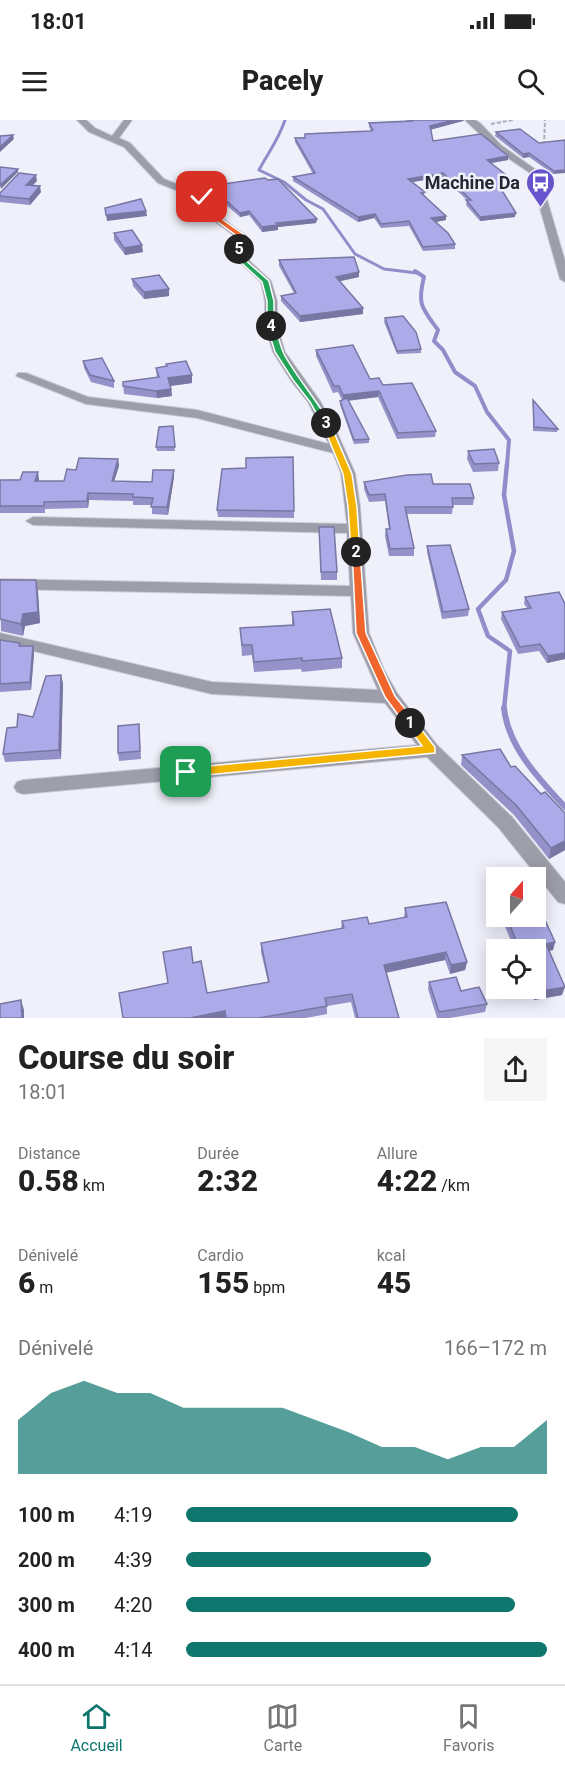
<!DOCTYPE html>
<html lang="fr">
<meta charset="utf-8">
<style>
:root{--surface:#fff;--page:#f6f6f6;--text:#222;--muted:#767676;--line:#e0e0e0;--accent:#0f766e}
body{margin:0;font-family:Roboto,sans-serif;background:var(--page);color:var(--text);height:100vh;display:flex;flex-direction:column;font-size:22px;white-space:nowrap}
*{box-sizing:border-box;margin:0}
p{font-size:20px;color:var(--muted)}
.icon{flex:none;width:33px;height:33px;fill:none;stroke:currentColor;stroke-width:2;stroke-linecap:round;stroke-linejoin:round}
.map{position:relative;height:898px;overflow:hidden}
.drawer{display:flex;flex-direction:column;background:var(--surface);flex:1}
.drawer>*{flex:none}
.needle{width:39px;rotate:21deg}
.fabs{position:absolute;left:486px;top:747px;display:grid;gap:12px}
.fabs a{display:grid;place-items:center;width:60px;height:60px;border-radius:0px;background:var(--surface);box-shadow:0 3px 15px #0003;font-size:30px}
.pin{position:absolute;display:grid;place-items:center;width:51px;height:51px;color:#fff;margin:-26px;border-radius:12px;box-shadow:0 3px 9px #0006}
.km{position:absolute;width:30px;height:30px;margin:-15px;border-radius:50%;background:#222;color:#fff;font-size:16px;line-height:30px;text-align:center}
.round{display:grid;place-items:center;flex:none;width:63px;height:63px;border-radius:0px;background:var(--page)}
.summary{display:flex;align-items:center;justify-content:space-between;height:102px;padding:0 18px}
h1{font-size:33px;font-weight:800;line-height:45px}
.figures{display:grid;grid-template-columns:repeat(3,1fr);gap:9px;height:102px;padding:6px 18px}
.figures div{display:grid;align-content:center}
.figures b{font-size:30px;font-weight:800}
.figures small{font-size:16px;font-weight:400}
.figures p{font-size:16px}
.chart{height:168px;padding:12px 18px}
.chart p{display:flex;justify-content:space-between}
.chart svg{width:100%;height:108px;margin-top:6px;fill:var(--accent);opacity:.7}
ul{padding:0 18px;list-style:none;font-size:20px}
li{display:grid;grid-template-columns:96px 72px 1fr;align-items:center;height:45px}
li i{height:15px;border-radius:8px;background:var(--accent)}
.status{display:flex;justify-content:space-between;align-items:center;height:42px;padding:0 30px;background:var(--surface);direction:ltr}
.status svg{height:16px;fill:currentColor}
header{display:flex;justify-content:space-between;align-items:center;height:78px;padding:0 18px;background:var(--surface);font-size:27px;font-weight:800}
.menu{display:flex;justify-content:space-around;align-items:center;height:84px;border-top:2px solid var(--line);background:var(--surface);font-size:16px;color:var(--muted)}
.menu a{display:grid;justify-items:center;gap:3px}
.menu .selected{color:var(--accent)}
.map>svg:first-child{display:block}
</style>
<div class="status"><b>18:01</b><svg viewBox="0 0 49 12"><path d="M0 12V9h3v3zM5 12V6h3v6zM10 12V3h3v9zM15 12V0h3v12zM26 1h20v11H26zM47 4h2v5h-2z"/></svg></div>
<header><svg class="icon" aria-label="menu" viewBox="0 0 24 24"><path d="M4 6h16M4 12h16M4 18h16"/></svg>Pacely<svg class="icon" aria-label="search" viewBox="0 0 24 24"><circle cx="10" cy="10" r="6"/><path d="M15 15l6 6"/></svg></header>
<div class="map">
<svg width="565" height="898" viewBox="0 0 565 898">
<rect width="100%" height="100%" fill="#f0f0fb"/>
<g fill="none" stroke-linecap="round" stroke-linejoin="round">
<!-- stream-far3 -->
<path stroke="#908dca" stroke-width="3" d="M285 0C278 21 269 31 259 50L284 62 306 80 323 89 355 134 384 149 417 153"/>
<!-- stream-far2 -->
<path stroke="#908dca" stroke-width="4" d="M415 151 424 157C417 185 422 188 438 210L434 221 443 230 455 252 475 266 487 292 509 320 507 345"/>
<!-- stream-far1 -->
<path stroke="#908dca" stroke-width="4.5" d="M504 589 510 531 488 516 478 489 506 460 514 431 504 375 507 344"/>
<!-- stream -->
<path stroke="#908dca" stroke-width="6" d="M504 588C508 627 539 659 565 687"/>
<defs>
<path id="minor" d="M77 0H86L95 8 112 16 124 0H132L119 18 130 23 164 59 205 75 213 91 246 116 243 135 271 161 277 181V206L285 232 320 281 335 308 355 353 360 387 369 513 384 550 397 573 437 625 512 697 565 762V784L558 782 498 707 427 637 23 674 17 672 14 667 17 662 23 660 417 625 385 583 212 574 0 523V513L212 562 378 570 353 513 351 476 0 469V459L350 466 347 413 33 405 26 401 33 397 347 404 341 353 333 333 197 298 86 284 16 256 18 253H26L88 277 197 290 329 324 308 282 292 262 273 232 265 206V181L261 162 233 136 236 117 206 95 198 79 158 63 124 27 89 12Z
M465 0H475L480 3 501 25 539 52 565 141V162L560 159 530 53 495 29Z"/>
</defs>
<!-- minor casing -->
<use href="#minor" stroke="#ccccd7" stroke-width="2"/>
<!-- path -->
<path stroke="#aeaeb9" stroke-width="2" stroke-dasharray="4 2" stroke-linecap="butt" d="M491 4 513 0
M544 25 545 0"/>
<!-- minor -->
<use href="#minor" fill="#9d9ea9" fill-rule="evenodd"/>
</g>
<!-- wall -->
<path fill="#9492c8" d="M406 0H464L463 1 431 9 433 21 508 36V40L491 43 515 62 514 66 500 68 515 97 480 101 466 85 467 80 442 57 412 62 425 72 424 75 446 96V100L435 102 455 124V129L423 131 409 106 381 108 374 98 358 102 293 61V57L313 54 295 22V18L371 11 369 7V3L407 1Z
M496 12 539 23 565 20 553 54 529 37 523 38 495 16Z
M37 61 32 66 41 72 30 85 0 82V73Z
M210 66 317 99 316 103 278 107V110L262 112 249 95 240 97 210 71Z
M114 113 143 132 125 135 114 120Z
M279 140 359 157 340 161 363 194 300 202 281 181V176L294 173 279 146Z
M132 159 169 169V176L144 179 133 166Z
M385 198 421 229V233L397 234 384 202Z
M316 230 383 265 436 311 435 317 397 319 378 277 348 281 369 319V323L354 324 340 285V281L342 280 338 272 333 273 316 236Z
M83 241 114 261V268L91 262 84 248Z
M166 244 192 255V263L171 266 172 276 157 278 124 274 123 262 157 258 156 248 166 247Z
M533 280 558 309 557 312 533 311Z
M173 306 175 331H157L156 327Z
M468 331 499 343 498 351 473 352 467 339Z
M118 339 119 346 114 361 152 362 174 350V357L168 395 152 394V385H133V381L89 380 88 388 45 389V393H0V360L39 359V361H64L76 350Z
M246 348 294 391V398L218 397 217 390Z
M364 362 433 364 474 378 473 385H453L452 394H407L414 428V436H389L385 416 386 409H389L385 381 369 382 364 369Z
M319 407 337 452V460H321Z
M427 426 469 489 468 496 442 499 427 432Z
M0 460 38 472 40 503 25 506 23 516 1 511Z
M525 477 565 484V539L547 543 539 531 518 534 501 499 502 492 527 488 524 484Z
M292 492 342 538V548L302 552 301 549 254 552 252 535 242 536 240 508 292 505Z
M0 520 20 526 34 534 31 570 0 572Z
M63 563 61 639 5 642 3 634 17 607 33 597Z
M139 604 141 639 119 641 118 633Z
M462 635 511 647 541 674 565 693V730L549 739 514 695 461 645Z
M405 788 467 842 465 850 450 854 445 840 386 853 399 898H355L351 882 327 886V894L306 898H123L193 843 207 873 268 862 261 832V823L341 809 342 801 369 804 404 798Z
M504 796H536L555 822 553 830 549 831 562 875 534 880 530 868H536V830H496V849L491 835 493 827 512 823 503 802Z
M429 862 461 871 487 884 485 892 450 898H437L428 869Z"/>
<!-- shaded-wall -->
<path fill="#7877a3" d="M453 0H464L463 1 430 10V6Z
M13 15 14 19 0 32V27Z
M529 33V37L523 38V34Z
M508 36V40L486 44 487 40Z
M18 49V52L1 69 0 65Z
M565 50V53L553 54 554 51Z
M443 53 442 57 407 63 408 59Z
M36 55 37 61 26 71V65Z
M515 62 514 66 498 68V64Z
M40 66 41 72 30 85 29 79Z
M146 91 147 96 107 101 106 95Z
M249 91V95L240 97V93Z
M516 93 515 97 480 101V97Z
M375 94 374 98 358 102V97Z
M446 96V100L431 103V98Z
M317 99 316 103 278 107V110L262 112V107L276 103Z
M142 125 143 132 125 135 124 128Z
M359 152V157L336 162V157Z
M169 169V176L144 179V172Z
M363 188V194L300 202V196Z
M192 255V263L169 266 168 258Z
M171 269 172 276 157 278 156 271Z
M379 271 378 277 343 281V275Z
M118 339 119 346 112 368V361Z
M174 350V357L168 395 167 387Z
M38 352 39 359 37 368 35 361Z
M88 373 89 380 88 388 87 381Z
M36 460 38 472 40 503 25 506 23 516 21 504 23 494Z
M33 526 34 534 31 570 30 562Z
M565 533V539L547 543 548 536Z
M61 555 63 563 61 639 59 630Z
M565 721V730L549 739 551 728Z
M555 822 553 830 544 832 546 824Z
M446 832 445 840 383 853 384 845Z
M467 842 465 850 450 854 451 845Z
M565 867 562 875 534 880 536 872Z
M21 880 24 890V898H22Z
M225 891V898H190Z"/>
<!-- building -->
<path fill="#acaae9" stroke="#7877a3" stroke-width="1.5" d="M411 0H453L430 6 433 21 481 14 508 36 487 40 515 62 498 64 516 93 480 97 466 80H471L443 53 408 59 425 72 421 73 446 96 431 98 448 113 455 124 423 127 409 101 381 104 375 94 358 97 293 57 315 53 295 18H305V14L370 11 373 10 369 3 412 1Z
M520 9 539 23 565 20V50L554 51 529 33 523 34 496 12Z
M13 15 0 27V16Z
M0 47 18 49 0 65Z
M19 53 36 55 26 65 40 66 29 79 0 76V73Z
M265 58 268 60 278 59 317 99 276 103 278 105 262 107 249 91 240 93 210 66Z
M141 79 146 91 106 95 105 88Z
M132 110 142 125 124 128 114 113Z
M354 137 359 152 336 157 363 188 300 196 281 176 296 173 279 140Z
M159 155 169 169 144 172 132 159Z
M403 196 416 212 421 229 397 231 385 198Z
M353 225 370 259 379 258 383 265 412 263 436 311 398 313 379 271 343 275 339 266H334L316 230Z
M102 238 114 261 90 255 83 241Z
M186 241 192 255 168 258 171 269 156 271 123 266V262L159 257 156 248 167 246 166 244Z
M347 278 369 319 354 320 340 281Z
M533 280 558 309 534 307Z
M173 306 175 327H156L159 307Z
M494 329 499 343 474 344 468 331Z
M293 337 294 391 217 390 222 349 246 348V338Z
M79 338 118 339 112 361 152 362 153 350H174L167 387H151L153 378 133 377V374L88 373 87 381 44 382V386H0V360H20L23 352H38L35 361H64L67 349 76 350Z
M431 354 433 364H470L474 378H452L453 387H405L414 428 390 429 386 409H390L385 374 369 375 364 362 407 355Z
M319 407H334L337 452H321Z
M450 425 469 489 443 492 427 426Z
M0 460H36L38 492 23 494 21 504 0 499Z
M559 472 565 484V533L548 536 540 524 520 527 502 492 531 488 525 477Z
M330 489 342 538 302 541V538L254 542 252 525H242L240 508 294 505 292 492Z
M0 520 20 523 19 526H33L30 562 0 564Z
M61 555 59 630 3 634 7 608 17 607 18 594 33 597 46 556Z
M139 604 140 631 118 633V606Z
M500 629 511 647 515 646 541 674 545 672 565 693V721L551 728 516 685 462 635Z
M446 782 467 842 451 845 446 832 384 845 399 898H358L352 874 325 878 327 886 259 898H226L225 891 190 898H123L119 873 168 863 163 832 191 827 193 843 201 841 207 873 269 862 261 823 344 808 342 801 367 797 369 804 407 797 405 788Z
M539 787 555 822 546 824 565 867 536 872 535 868 536 830H496V836L493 827 517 823 506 796H536V788Z
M456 857 461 871 479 867 487 884 439 892 429 862Z
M21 880 22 898H0V884Z"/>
<!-- split-1 -->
<path fill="#f5b400" stroke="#fff" stroke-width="1.5" d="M410 599 414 600 435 627V633L186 657 180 652 186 648 422 626 405 603Z"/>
<!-- split-2 -->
<path fill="#f0652b" stroke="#fff" stroke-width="1.5" d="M352 430 360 432 366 513 395 576 414 600V606H406L385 577 356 513Z"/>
<!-- split-3 -->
<path fill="#f5b400" stroke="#fff" stroke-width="1.5" d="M326 300 330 303 352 354 357 387 360 432 356 435 351 432 348 387 343 354 322 303Z"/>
<!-- split-4 -->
<path fill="#22a559" stroke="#fff" stroke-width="1.5" d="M271 204 275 206C278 215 280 225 284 234 297 258 316 279 330 303L329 305H323L310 282 293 260 275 232 267 206Z"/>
<!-- split-5 -->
<path fill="#22a559" stroke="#fff" stroke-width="1.5" d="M239 127 243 129 241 136 269 161 274 181V208L267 206V181L262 162 234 136 236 129Z"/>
<!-- split-6 -->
<path fill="#f0652b" stroke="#fff" stroke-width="1.5" d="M199 76H204L212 92 243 114 242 130 236 129 237 116 207 94Z"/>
<!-- icons -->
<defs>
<symbol id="bus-pin" viewBox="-11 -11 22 30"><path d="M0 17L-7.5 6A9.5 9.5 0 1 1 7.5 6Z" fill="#6754cd" stroke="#f0f0fb"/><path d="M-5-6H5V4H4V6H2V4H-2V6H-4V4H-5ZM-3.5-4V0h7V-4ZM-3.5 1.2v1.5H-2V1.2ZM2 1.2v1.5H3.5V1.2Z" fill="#fff"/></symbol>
</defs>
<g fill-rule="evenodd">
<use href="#bus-pin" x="524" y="46" width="33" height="45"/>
</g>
<g text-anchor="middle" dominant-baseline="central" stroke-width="5" stroke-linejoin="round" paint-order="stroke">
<!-- far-poi labels -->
<g font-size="18" font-weight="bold" fill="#272731" stroke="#f0f0fb" text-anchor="end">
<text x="520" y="62">Machine Da</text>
</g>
</g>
</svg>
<div class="fabs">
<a><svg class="needle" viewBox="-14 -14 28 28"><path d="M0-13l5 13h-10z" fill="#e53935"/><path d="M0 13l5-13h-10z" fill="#767676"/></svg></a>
<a><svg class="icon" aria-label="locate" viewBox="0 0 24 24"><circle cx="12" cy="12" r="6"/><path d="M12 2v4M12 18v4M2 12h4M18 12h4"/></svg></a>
</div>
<div class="pin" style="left:186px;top:652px;background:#1e9e55"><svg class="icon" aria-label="arrive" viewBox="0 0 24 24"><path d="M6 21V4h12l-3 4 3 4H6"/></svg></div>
<div class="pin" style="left:202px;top:77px;background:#d93025"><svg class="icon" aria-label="check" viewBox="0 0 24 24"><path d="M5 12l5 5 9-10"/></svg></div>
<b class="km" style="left:410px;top:603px">1</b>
<b class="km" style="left:356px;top:432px">2</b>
<b class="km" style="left:326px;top:303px">3</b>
<b class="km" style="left:271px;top:206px">4</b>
<b class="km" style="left:239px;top:129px">5</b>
</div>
<section class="drawer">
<div class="summary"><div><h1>Course du soir</h1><p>18:01</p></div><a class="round"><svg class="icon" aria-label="share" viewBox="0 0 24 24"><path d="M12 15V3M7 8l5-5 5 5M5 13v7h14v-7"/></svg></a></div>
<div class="figures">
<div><p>Distance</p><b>0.58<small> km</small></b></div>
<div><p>Durée</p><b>2:32</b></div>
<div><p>Allure</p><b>4:22<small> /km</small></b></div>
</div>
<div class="figures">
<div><p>Dénivelé</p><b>6<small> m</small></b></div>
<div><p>Cardio</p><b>155<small> bpm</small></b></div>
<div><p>kcal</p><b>45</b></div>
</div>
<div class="chart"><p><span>Dénivelé</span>166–172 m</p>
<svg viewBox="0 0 160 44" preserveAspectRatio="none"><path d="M0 44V22L10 11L20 6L30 11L40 11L50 17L60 17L70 17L80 17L90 22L100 27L110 33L120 33L130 38L140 33L150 33L160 22V44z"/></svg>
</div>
<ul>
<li><b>100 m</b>4:19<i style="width:92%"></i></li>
<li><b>200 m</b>4:39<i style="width:68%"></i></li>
<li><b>300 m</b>4:20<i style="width:91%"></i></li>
<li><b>400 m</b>4:14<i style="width:100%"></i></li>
</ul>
</section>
<nav class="menu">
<a class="selected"><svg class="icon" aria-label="home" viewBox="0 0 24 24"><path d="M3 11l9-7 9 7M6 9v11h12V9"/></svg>Accueil</a>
<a><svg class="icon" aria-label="map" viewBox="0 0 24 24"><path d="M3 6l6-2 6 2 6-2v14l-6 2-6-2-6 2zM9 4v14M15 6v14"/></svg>Carte</a>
<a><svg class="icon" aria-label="saved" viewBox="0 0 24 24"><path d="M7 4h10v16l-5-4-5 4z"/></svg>Favoris</a>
</nav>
